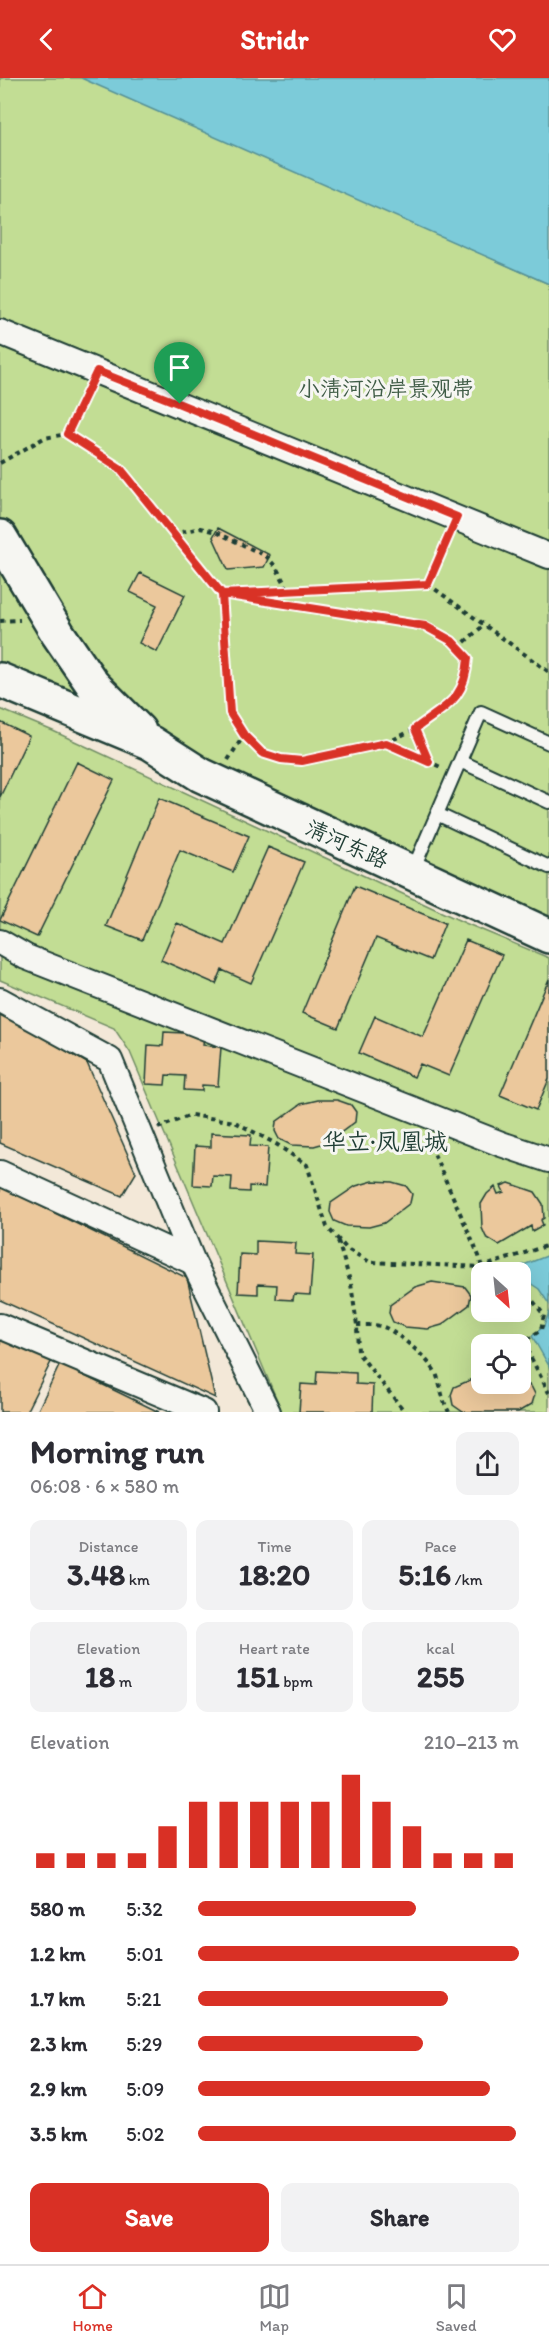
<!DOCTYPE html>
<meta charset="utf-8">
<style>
:root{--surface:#fff;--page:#f2f2f3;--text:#2b2b33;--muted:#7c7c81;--line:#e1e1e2;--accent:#d93025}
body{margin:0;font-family:Itim,"LXGW WenKai TC",sans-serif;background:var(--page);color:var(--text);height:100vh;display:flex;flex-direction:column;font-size:22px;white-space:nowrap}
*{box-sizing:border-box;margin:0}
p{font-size:20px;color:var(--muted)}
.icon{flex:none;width:33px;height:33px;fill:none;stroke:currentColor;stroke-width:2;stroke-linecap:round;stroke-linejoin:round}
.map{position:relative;height:1334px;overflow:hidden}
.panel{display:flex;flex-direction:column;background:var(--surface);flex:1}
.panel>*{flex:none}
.needle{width:39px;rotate:153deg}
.tools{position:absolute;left:471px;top:1184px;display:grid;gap:12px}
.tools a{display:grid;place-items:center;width:60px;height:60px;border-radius:12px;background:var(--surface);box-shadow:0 6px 24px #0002;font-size:30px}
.pin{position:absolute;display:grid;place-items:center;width:51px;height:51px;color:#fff;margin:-62px -26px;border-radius:50% 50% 50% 0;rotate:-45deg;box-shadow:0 0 6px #0007}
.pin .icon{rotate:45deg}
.round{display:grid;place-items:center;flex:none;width:63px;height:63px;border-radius:12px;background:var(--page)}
.overview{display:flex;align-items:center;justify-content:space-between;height:102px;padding:0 30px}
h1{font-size:33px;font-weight:700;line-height:45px}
.metrics{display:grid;grid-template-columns:repeat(3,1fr);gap:9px;height:102px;padding:6px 30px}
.metrics div{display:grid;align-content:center;border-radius:12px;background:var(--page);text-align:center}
.metrics b{font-size:30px;font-weight:700}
.metrics small{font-size:16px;font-weight:400}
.metrics p{font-size:16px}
.chart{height:168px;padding:12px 30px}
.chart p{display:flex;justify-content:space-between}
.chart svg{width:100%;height:108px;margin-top:6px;stroke:var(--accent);stroke-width:6}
.cta{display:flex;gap:12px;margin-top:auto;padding:12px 30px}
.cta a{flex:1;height:69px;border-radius:12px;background:var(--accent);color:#fff;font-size:24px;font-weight:700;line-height:69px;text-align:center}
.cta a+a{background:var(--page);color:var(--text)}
ul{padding:0 30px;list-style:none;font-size:20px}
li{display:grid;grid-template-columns:96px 72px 1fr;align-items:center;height:45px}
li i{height:15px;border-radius:8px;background:var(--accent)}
header{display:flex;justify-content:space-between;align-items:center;height:78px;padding:0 30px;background:var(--accent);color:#fff;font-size:27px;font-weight:700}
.tabs{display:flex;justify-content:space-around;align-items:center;height:84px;border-top:2px solid var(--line);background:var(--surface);font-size:16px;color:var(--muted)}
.tabs a{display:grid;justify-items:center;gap:3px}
.tabs .current{color:var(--accent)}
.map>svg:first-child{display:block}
</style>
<header><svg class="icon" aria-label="back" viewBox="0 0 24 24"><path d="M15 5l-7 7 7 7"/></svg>Stridr<svg class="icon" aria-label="heart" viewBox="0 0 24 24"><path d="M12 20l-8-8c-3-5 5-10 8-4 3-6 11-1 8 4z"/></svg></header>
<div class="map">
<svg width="549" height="1334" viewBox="0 0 549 1334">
<rect width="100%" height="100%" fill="#f3e8d8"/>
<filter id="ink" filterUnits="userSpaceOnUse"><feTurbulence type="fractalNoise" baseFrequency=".0167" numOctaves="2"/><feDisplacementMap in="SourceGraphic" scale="12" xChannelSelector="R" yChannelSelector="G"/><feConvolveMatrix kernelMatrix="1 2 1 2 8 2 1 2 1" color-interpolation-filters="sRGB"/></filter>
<g filter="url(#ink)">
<!-- green -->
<path fill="#c2dd94" stroke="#708d64" stroke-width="1.5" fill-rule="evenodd" d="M0 0H87L549 206V858L0 602Z
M0 631 53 653 465 845 549 880V1334H282L130 974 114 950 0 902ZM482 1194H520V1233H482ZM482 1266H520V1305H482Z"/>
<!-- water -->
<path fill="#7ccbd9" stroke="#579297" stroke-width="1.5" d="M81 0H549V206Z
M547 1178 549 1181V1226L539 1211 521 1199 520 1194H505Z
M549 1234V1288L532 1258 544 1248Z"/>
<!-- building -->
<path fill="#ebc89c" stroke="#1f3d34" stroke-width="1.5" d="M218 450 270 477 264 489 228 492 213 459Z
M140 495 185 517 157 574 139 565 157 527 130 514Z
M0 644 29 658 0 719Z
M77 684 114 702 37 859 0 842Z
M159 720 249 758 233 794 180 772 142 862 106 848Z
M268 769 304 784 251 905 222 892 216 906 161 882 177 845 225 866Z
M355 808 445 845 430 882 376 860 338 950 302 935Z
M466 862 502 877 449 998 420 986 414 999 359 975 375 938 423 959Z
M549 901V1001L536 1032 500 1017Z
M0 933 87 985 136 1095 122 1118 0 1065Z
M164 954 204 956 203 967 221 969 218 1008 202 1007V1013L184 1012 185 998 166 997 165 1007 146 1006 148 967 163 968Z
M318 1022H337L351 1027 356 1034 355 1044 328 1064 314 1068 291 1067 279 1061 275 1053 276 1044 301 1026Z
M211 1055 251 1057 250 1068 268 1069 265 1109 249 1108V1114L231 1113 232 1099 213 1098 212 1108 193 1107 195 1068 211 1069Z
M373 1103 392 1104 406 1108 412 1116 410 1125 384 1145 369 1149 346 1148 334 1143 330 1134 331 1125 356 1108Z
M509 1105 535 1114 543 1126 544 1140 541 1142 543 1147 532 1153 531 1148 499 1167 486 1159 482 1150 481 1126 487 1116 495 1109 498 1116 504 1114 501 1108Z
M0 1108 187 1200 215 1320 0 1222Z
M256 1163 296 1165 295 1176 313 1177 310 1217 294 1216 293 1222 276 1221 277 1207 258 1206V1216L238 1215 240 1176 256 1177Z
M432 1204 465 1209 471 1217 469 1227 442 1247 428 1251 405 1249 393 1244 389 1235 390 1227 415 1209Z
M0 1256 52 1282 26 1334H0Z
M60 1286 159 1334H37Z
M317 1293 356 1295V1306L373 1307 372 1334H299L301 1306 316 1307Z
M482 1297V1305H520V1302L531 1308 535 1316 532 1326 518 1334H463L453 1327 451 1317 454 1309Z"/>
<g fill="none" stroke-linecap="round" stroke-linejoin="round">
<defs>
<path id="lane" d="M460 683 549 724
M437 736 549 789
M412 794 481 634 549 665"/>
<path id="street" d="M0 254 549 478
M0 864 26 879 501 1066 549 1082
M0 922 110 982 193 1184 268 1334
M0 1095 193 1184
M0 1248 204 1334"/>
<path id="secondary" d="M0 459 58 556 93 607 139 653
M0 602 151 665 201 697 549 858"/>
</defs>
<!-- lane casing -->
<use href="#lane" stroke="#1f3d34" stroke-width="16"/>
<!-- street casing -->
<use href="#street" stroke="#1f3d34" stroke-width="28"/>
<!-- secondary casing -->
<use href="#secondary" stroke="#1f3d34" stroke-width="38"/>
<!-- path -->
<path stroke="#1f3d34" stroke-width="4" stroke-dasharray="4.5 4.5" stroke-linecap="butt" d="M67 356 120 390 222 516 230 635 244 657 262 675 281 681 302 683 386 665 415 651 459 617 466 600 468 580 452 563 425 548 222 516
M0 385 44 360 67 356 87 312
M173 456 200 450 216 454 266 478 276 489 289 513
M428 506 549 594
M231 516 428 506 448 460
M0 543 20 542
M458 570 484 547
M415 651 429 683
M386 665 443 690
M228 682 244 657
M158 1050 191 1037 235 1044 276 1066 307 1087 327 1149 347 1171 370 1184 482 1189 549 1167
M427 1060 479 1178 483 1194
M338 1163 351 1206 357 1247 358 1275 405 1334
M520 1213 526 1214 544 1237 541 1252 523 1264 549 1315
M357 1247C366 1247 378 1246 386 1250 399 1256 433 1284 437 1298 442 1312 441 1320 449 1334"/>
<!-- lane -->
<use href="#lane" stroke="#f6f6f2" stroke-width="12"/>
<!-- street -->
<use href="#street" stroke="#f6f6f2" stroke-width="24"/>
<!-- secondary -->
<use href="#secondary" stroke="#f6f6f2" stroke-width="33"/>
</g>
</g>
<g fill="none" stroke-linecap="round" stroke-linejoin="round" filter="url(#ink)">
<defs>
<path id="route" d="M180 326 97 293 67 356 120 390 222 516 230 635 244 657 262 675 281 681 302 683 386 665 429 684 415 651C446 627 465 623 468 580L452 563 425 548 222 516 428 506 457 439 180 326"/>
</defs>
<!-- route casing -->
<use href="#route" stroke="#fff" stroke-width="12"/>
<!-- route -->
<use href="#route" stroke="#d93025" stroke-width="8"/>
</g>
<g text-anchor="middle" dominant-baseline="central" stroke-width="6" stroke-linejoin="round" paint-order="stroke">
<!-- park labels -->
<g font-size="22" fill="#405d47" stroke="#f6f6f2">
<text x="386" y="310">小清河沿岸景观带</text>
</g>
<!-- street labels -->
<g font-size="22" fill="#1f3d34" stroke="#f6f6f2">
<text transform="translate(347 766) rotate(24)">清河东路</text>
</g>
<!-- neighbourhood labels -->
<g font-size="24" fill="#1f3d34" stroke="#f6f6f2">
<text x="385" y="1063">华立·凤凰城</text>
</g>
</g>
</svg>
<div class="tools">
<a><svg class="needle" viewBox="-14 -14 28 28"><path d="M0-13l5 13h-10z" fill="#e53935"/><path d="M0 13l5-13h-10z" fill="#7c7c81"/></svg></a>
<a><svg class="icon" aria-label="locate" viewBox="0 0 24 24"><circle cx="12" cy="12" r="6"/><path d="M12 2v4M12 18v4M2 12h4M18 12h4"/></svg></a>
</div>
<div class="pin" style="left:180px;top:326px;background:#1e9e55"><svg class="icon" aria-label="arrive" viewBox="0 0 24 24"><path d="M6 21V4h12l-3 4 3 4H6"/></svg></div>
</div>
<section class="panel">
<div class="overview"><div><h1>Morning run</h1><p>06:08 · 6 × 580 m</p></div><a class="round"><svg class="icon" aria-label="share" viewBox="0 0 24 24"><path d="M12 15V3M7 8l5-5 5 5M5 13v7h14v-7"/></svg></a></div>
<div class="metrics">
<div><p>Distance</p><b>3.48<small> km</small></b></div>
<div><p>Time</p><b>18:20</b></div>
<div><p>Pace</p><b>5:16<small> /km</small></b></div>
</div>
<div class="metrics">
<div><p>Elevation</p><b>18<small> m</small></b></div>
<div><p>Heart rate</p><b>151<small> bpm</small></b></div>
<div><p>kcal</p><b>255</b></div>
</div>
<div class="chart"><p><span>Elevation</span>210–213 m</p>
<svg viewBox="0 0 160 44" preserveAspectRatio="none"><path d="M5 44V38M15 44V38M25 44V38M35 44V38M45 44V27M55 44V17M65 44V17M75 44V17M85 44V17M95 44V17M105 44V6M115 44V17M125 44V27M135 44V38M145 44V38M155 44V38"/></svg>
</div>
<ul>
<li><b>580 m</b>5:32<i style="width:68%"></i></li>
<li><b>1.2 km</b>5:01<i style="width:100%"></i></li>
<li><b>1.7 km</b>5:21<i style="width:78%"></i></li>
<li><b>2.3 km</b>5:29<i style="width:70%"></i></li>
<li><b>2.9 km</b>5:09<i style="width:91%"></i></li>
<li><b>3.5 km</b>5:02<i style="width:99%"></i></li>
</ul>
<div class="cta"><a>Save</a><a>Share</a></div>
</section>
<nav class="tabs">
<a class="current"><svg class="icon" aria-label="home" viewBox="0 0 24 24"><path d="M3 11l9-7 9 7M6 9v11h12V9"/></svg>Home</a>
<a><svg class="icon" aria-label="map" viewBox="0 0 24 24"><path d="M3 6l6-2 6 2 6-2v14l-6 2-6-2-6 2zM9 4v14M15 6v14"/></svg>Map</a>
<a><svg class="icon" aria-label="saved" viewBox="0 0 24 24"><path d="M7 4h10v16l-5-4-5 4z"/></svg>Saved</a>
</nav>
